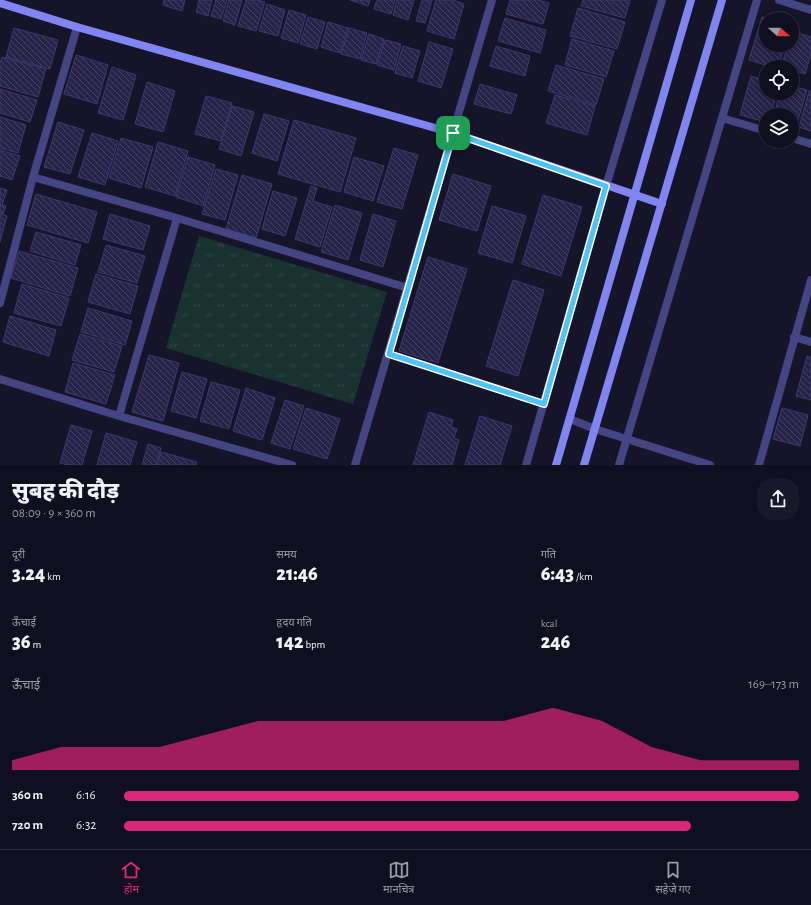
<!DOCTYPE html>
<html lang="hi">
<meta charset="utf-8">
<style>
:root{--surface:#100f1f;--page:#191828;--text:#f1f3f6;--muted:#9c9ca4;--line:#302f3d;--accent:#db2777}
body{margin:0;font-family:"Alegreya Sans","Noto Sans Devanagari",sans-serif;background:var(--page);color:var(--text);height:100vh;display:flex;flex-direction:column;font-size:15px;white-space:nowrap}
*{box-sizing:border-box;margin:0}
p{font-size:13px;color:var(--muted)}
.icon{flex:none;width:22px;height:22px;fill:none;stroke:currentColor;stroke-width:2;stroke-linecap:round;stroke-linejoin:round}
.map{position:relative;height:465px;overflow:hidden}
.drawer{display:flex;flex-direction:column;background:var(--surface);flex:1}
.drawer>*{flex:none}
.needle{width:26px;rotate:111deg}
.tools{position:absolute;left:759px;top:12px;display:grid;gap:8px}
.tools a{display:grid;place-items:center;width:40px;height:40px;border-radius:50%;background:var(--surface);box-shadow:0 2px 6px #0003,0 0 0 1px var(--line);font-size:20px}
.pin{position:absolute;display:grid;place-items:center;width:34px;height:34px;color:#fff;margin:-17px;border-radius:8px;box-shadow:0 2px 6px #0006}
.round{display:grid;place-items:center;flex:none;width:42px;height:42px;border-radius:16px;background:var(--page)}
.head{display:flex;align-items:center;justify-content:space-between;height:68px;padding:0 12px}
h1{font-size:22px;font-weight:800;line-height:30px}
.figures{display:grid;grid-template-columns:repeat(3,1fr);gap:6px;height:68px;padding:4px 12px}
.figures div{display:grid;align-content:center}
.figures b{font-size:20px;font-weight:800}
.figures small{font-size:11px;font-weight:400}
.figures p{font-size:11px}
.chart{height:112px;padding:8px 12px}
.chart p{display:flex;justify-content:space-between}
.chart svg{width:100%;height:72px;margin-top:4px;fill:var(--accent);opacity:.7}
ul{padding:0 12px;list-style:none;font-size:13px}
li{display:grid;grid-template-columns:64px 48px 1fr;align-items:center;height:30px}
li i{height:10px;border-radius:5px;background:var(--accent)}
.tabs{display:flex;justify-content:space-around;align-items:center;height:56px;border-top:1px solid var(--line);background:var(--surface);font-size:11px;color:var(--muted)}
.tabs a{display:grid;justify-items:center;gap:2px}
.tabs .current{color:var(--accent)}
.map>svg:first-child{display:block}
</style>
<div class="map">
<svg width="811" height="465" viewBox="0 0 811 465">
<defs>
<pattern id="grass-tufts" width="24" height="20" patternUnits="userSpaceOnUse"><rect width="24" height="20" fill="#183230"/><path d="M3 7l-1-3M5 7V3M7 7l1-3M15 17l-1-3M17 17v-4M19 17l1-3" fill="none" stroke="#2e4645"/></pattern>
<pattern id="building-back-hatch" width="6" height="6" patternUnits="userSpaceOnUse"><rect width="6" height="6" fill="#272248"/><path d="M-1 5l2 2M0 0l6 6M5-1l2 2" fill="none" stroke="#464263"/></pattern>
</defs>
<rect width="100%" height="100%" fill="#161429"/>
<!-- grass -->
<path fill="url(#grass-tufts)" d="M199 236 387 292 353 404 166 348Z"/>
<!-- building -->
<path fill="url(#building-back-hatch)" stroke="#3f3771" d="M164 0H185L182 11 163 5Z
M199 0H212L208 16 196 12Z
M216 0H227L221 19 211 16Z
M229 0H242L235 25 223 21Z
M246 0H257L265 2 256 31 238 26Z
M350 0H370L368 6Z
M377 0H395L391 14 374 9Z
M397 0H414L408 20 393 15Z
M422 0H432L425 23 416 21Z
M436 0H453L464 4 454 39 427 31Z
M510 0H538L549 3 543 24 506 14Z
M583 0H630L625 18 581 6Z
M267 4 285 10 278 36 259 31Z
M578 8 625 22 617 49 570 36Z
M289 10 306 15 298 43 281 38Z
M308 17 325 22 317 49 300 44Z
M762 17 769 19H766V45H785L778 67H772L749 60Z
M505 18 546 30 540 53 498 41Z
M328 22 348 28 340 53 321 47Z
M14 28 58 40 50 69 6 57Z
M349 28 367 33 360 59 341 54Z
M792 31 811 37V54L805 74 792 70V67H781L788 45H792Z
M369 34 384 39 376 64 361 60Z
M572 39 614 51 606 77 565 65Z
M385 40 401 44 394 70 377 65Z
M429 42 453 49 441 88 418 81Z
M403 46 420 51 412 78 395 73Z
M496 46 530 56 525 76 490 66Z
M76 55 108 65 97 104 64 94Z
M2 57 46 69 38 97 0 86V64Z
M556 65 604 79 596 105 548 91Z
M112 67 136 75 123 120 98 113Z
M751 76 766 81V93H777L771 115H766V122L740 115Z
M147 82 175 91 163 132 135 124Z
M480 84 517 95 511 114 474 104Z
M792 86 807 90 796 127 792 126V115H774L780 93H792Z
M0 89 37 100 30 122 0 113Z
M809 91H811V131L799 127Z
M555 95 595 106 587 135 546 123Z
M206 96 232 103 221 141 195 134Z
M232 106 254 112 241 156 219 149Z
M264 114 289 121 277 161 252 153Z
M0 117 26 125 18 153 0 148Z
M294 120 356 138 340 192 278 174Z
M58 122 84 130 70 174 44 167Z
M92 133 118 141 105 185 78 177Z
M121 138 153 147 141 188 109 178Z
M158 142 188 151 175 196 145 187Z
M394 148 418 155 402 209 377 202Z
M0 150 20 156 12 180 0 176Z
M188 157 215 165 203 206 176 197Z
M354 157 384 166 373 201 344 192Z
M216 169 238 175 225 220 202 214Z
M453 174 491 186 477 231 439 220Z
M242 175 272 184 256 238 226 229Z
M311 186 317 188 313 201 332 207 320 247 295 239Z
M0 188 7 190 2 205 6 206 3 214 0 213Z
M273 191 297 198 285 236 262 229Z
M36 194 97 212 88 243 27 225Z
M543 195 582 207 561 276 522 264Z
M335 205 362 213 348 260 321 252Z
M492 206 526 216 512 263 478 253Z
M0 214 7 216 0 242Z
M110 214 150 226 143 250 103 239Z
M373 214 396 221 383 267 360 260Z
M36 232 81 245 75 265 30 251Z
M106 245 145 256 137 283 98 272Z
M19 251 78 268 70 296 11 278Z
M428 257 467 269 438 363 399 351Z
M96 274 138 286 130 314 88 302Z
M513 280 544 290 518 376 486 366Z
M22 284 69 298 61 326 14 313Z
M88 308 132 321 125 345 81 332Z
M10 316 56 330 49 356 3 342Z
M80 334 122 346 114 372 72 360Z
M149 355 179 363 163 421 132 412Z
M807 356 811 357V400L796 396Z
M73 363 115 375 106 404 65 392Z
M182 372 207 379 196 418 171 411Z
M211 382 240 390 229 429 200 421Z
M246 388 275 398 262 440 233 431Z
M285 400 304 406 290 449 271 443Z
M306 408 340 419 327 459 293 449Z
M782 408 808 415 800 446 773 439Z
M429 412 453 420 451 427 457 429 454 438 459 440 452 465H413Z
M480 416 512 426 500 465H465Z
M71 425 92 431 82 465H68L60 463Z
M106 433 137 442 130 465H97Z
M148 444 161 448 156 465H142Z
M161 452 197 462 196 465H157Z"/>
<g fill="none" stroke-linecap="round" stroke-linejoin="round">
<!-- street -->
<path stroke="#444582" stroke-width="8" d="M779 0 811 10
M722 118 766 131
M792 138 811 144
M33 177 177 218 408 288
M0 303 33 177 77 27
M794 337 811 342
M389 354 544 404
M0 379 119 416 292 465
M119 416 177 218
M570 419 595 429 710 465
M355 465 492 0
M526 465 606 186 662 0
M619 465 757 0
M759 465 811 280"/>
<!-- secondary -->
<path stroke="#8185f1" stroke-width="8" d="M0 3 77 27 453 133 662 204
M556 465 691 0
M584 465 722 0"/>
</g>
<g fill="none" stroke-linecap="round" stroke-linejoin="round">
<defs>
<path id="route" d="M453 133 606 186 544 404 389 354Z"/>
</defs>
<!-- route casing -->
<use href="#route" stroke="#fff" stroke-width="8"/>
<!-- route -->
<use href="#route" stroke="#4fc3f7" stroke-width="5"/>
</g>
</svg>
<div class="tools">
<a><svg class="needle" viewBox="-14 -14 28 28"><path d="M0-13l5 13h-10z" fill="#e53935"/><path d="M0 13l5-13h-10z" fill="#9c9ca4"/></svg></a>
<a><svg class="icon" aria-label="locate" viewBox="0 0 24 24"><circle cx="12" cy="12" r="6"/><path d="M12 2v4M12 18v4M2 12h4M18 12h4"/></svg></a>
<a><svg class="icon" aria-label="layers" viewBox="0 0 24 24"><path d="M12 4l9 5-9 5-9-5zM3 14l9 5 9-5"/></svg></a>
</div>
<div class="pin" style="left:453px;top:133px;background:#1e9e55"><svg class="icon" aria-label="arrive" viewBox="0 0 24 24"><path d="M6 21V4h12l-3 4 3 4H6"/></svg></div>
</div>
<section class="drawer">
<div class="head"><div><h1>सुबह की दौड़</h1><p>08:09 · 9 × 360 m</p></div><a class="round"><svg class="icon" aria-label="share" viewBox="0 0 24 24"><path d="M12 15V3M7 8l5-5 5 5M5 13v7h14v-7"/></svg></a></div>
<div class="figures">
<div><p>दूरी</p><b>3.24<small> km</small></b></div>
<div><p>समय</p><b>21:46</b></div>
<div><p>गति</p><b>6:43<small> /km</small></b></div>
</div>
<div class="figures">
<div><p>ऊँचाई</p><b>36<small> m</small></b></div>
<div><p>हृदय गति</p><b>142<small> bpm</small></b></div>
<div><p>kcal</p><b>246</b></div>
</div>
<div class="chart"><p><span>ऊँचाई</span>169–173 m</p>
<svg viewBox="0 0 160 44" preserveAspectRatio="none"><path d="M0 44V38L10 30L20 30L30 30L40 22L50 14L60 14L70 14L80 14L90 14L100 14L110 6L120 14L130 30L140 38L150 38L160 38V44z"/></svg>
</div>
<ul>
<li><b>360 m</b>6:16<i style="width:100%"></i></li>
<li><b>720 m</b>6:32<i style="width:84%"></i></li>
</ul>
</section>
<nav class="tabs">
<a class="current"><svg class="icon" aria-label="home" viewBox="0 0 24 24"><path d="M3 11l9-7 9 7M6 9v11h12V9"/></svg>होम</a>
<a><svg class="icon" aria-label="map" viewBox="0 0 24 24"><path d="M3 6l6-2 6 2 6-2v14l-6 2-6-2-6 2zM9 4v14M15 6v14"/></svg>मानचित्र</a>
<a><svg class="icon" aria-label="saved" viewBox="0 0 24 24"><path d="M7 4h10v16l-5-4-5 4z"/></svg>सहेजे गए</a>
</nav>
